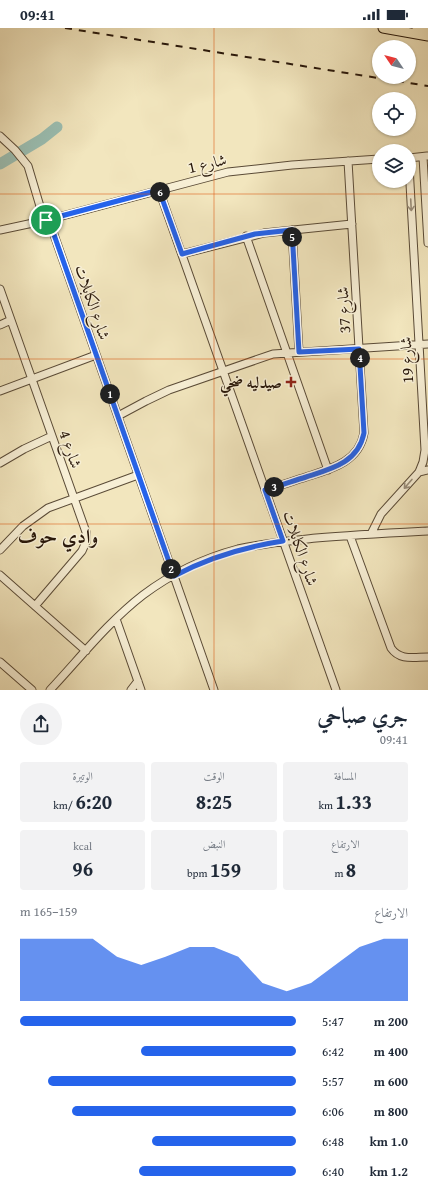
<!DOCTYPE html>
<html lang="ar">
<meta charset="utf-8">
<style>
:root{--surface:#fff;--page:#f2f2f3;--text:#1f2937;--muted:#747a83;--accent:#2563eb}
body{margin:0;font-family:"Gentium Book Plus",Amiri,serif;background:var(--page);color:var(--text);direction:rtl;height:100vh;display:flex;flex-direction:column;font-size:15px;white-space:nowrap}
*{box-sizing:border-box;margin:0}
p{font-size:13px;color:var(--muted)}
.icon{flex:none;width:22px;height:22px;fill:none;stroke:currentColor;stroke-width:2;stroke-linecap:round;stroke-linejoin:round}
.map{position:relative;height:662px;overflow:hidden;direction:ltr}
.details{display:flex;flex-direction:column;background:var(--surface);flex:1}
.details>*{flex:none}
.needle{width:26px;rotate:305deg}
.controls{position:absolute;left:372px;top:12px;display:grid;gap:8px}
.controls a{display:grid;place-items:center;width:44px;height:44px;border-radius:50%;background:var(--surface);box-shadow:0 1px 3px #0004;font-size:20px}
.pin{position:absolute;display:grid;place-items:center;width:34px;height:34px;color:#fff;margin:-17px;border:2px solid #fff;border-radius:50%;box-shadow:0 1px 4px #0007}
.km{position:absolute;width:20px;height:20px;margin:-10px;border-radius:50%;background:#222;color:#fff;font-size:11px;line-height:20px;text-align:center}
.round{display:grid;place-items:center;flex:none;width:42px;height:42px;border-radius:21px;background:var(--page)}
.head{display:flex;align-items:center;justify-content:space-between;height:68px;padding:0 20px}
h1{font-size:22px;font-weight:600;line-height:30px}
.stats{display:grid;grid-template-columns:repeat(3,1fr);gap:6px;height:68px;padding:4px 20px}
.stats div{display:grid;align-content:center;border-radius:4px;background:var(--page);text-align:center}
.stats b{font-size:20px;font-weight:600}
.stats small{font-size:11px;font-weight:400}
.stats p{font-size:11px}
.chart{height:112px;padding:8px 20px}
.chart p{display:flex;justify-content:space-between}
.chart svg{width:100%;height:72px;margin-top:4px;fill:var(--accent);opacity:.7}
ul{padding:0 20px;list-style:none;font-size:13px}
li{display:grid;grid-template-columns:64px 48px 1fr;align-items:center;height:30px}
li i{height:10px;border-radius:5px;background:var(--accent)}
.status{display:flex;justify-content:space-between;align-items:center;height:28px;padding:0 20px;background:var(--surface);direction:ltr}
.status svg{height:11px;fill:currentColor}
.map>svg:first-child{display:block}
</style>
<div class="status"><b>09:41</b><svg viewBox="0 0 49 12"><path d="M0 12V9h3v3zM5 12V6h3v6zM10 12V3h3v9zM15 12V0h3v12zM26 1h20v11H26zM47 4h2v5h-2z"/></svg></div>
<div class="map">
<svg width="428" height="662" viewBox="0 0 428 662">
<rect width="100%" height="100%" fill="#f2e6be"/>
<filter id="stains"><feTurbulence type="fractalNoise" baseFrequency=".005" numOctaves="4"/><feColorMatrix values="0 0 0 0 .2 0 0 0 0 .09 0 0 0 0 .02 0 0 0 .5 -.17"/></filter>
<radialGradient id="worn" r=".72"><stop offset=".6" stop-color="#630" stop-opacity="0"/><stop offset="1" stop-color="#630" stop-opacity=".3"/></radialGradient>
<g fill="none" stroke-linecap="round" stroke-linejoin="round">
<!-- river -->
<path stroke="#9bbfb3" stroke-width="11" d="M0 136 42 111 57 99"/>
<defs>
<path id="minor" d="M0 108 15 122 28 138 42 185 52 201 214 662
M423 129 428 215
M409 130 427 128
M159 162 336 662
M0 202 47 192 228 144 292 137 379 131
M292 202 299 324
M246 208 328 442
M182 226 264 205 352 196
M0 261 86 504V514L82 523 35 578
M0 297 11 292
M0 363 96 327
M118 388 146 373 169 362 273 326 428 316
M0 435 24 421 52 408
M419 444 428 442
M265 462C279 458 293 453 306 449 331 441 359 434 364 405L348 133
M371 506 381 486 419 444 423 434 425 422 409 138
M350 508 391 620C400 633 414 629 428 629
M0 522 23 498 48 480 138 447
M0 547 86 623
M116 591 141 662
M0 634 32 662
M50 662C80 630 108 594 143 567 171 546 204 530 238 521 264 515 290 513 316 510 353 507 391 505 428 503
M131 662 138 653"/>
<path id="major" d="M383 0 428 8
M417 0 428 2"/>
</defs>
<!-- minor casing -->
<use href="#minor" stroke="#5a4b37" stroke-width="9"/>
<!-- major casing -->
<use href="#major" stroke="#28170a" stroke-width="11"/>
<!-- minor -->
<use href="#minor" stroke="#f7efd5" stroke-width="7"/>
<!-- major -->
<use href="#major" stroke="#f2e6be" stroke-width="9"/>
<!-- rail -->
<path stroke="#28170a" stroke-width="2" stroke-dasharray="7 7" stroke-linecap="butt" d="M65 0 428 58"/>
</g>
<!-- one-way arrows -->
<defs><path id="oneway-shaft" d="M-6 0H5M1.5-3L5.5 0L1.5 3" fill="none" stroke-width="1.6" stroke-linecap="round" stroke-linejoin="round"/></defs>
<g stroke="#9a8e7a">
<use href="#oneway-shaft" transform="translate(411 177) rotate(87)"/>
<use href="#oneway-shaft" transform="translate(408 456) rotate(131)"/>
</g>
<g fill="none" stroke-linecap="round" stroke-linejoin="round">
<defs>
<path id="route" d="M159 162 182 226 255 206 292 202 299 324 359 321 364 405C358 435 331 441 306 449 293 453 279 458 265 462L283 513C244 519 209 529 174 548L52 201 46 192Z"/>
</defs>
<!-- route casing -->
<use href="#route" stroke="#fff" stroke-width="8"/>
<!-- route -->
<use href="#route" stroke="#2563eb" stroke-width="5"/>
</g>
<!-- grid -->
<path fill="none" stroke="#de560c" stroke-width="1" stroke-opacity="0.55" d="M214 0V662M0 166H428M0 331H428M0 496H428"/>
<!-- markers -->
<path fill="#8f2418" stroke="#f7efd5" stroke-width="1.5" d="M289 348h4v4h4v4h-4v4h-4v-4h-4v-4h4z"/>
<g text-anchor="middle" dominant-baseline="central" stroke-width="3" stroke-linejoin="round" paint-order="stroke">
<!-- street labels -->
<g font-size="16" fill="#28170a" stroke="#f7efd5">
<text transform="translate(207 135) rotate(-13)">شارع 1</text>
<text transform="translate(93 274) rotate(71)">شارع الكابلات</text>
<text transform="translate(343 282) rotate(-93)">شارع 37</text>
<text transform="translate(406 332) rotate(-93)">شارع 19</text>
<text transform="translate(71 421) rotate(71)">شارع 4</text>
<text transform="translate(301 520) rotate(71)">شارع الكابلات</text>
</g>
<!-- poi labels -->
<g font-size="16" font-weight="bold" fill="#28170a" stroke="#f7efd5" text-anchor="end">
<text x="282" y="354">صيدليه ضحي</text>
</g>
<!-- district labels -->
<g font-size="20" font-weight="bold" fill="#28170a" stroke="#f7efd5">
<text x="58" y="507">وادي حوف</text>
</g>
</g>
<rect width="100%" height="100%" filter="url(#stains)"/>
<rect width="100%" height="100%" fill="url(#worn)"/>
</svg>
<div class="controls">
<a><svg class="needle" viewBox="-14 -14 28 28"><path d="M0-13l5 13h-10z" fill="#e53935"/><path d="M0 13l5-13h-10z" fill="#747a83"/></svg></a>
<a><svg class="icon" aria-label="locate" viewBox="0 0 24 24"><circle cx="12" cy="12" r="6"/><path d="M12 2v4M12 18v4M2 12h4M18 12h4"/></svg></a>
<a><svg class="icon" aria-label="layers" viewBox="0 0 24 24"><path d="M12 4l9 5-9 5-9-5zM3 14l9 5 9-5"/></svg></a>
</div>
<div class="pin" style="left:46px;top:192px;background:#1e9e55"><svg class="icon" aria-label="arrive" viewBox="0 0 24 24"><path d="M6 21V4h12l-3 4 3 4H6"/></svg></div>
<b class="km" style="left:110px;top:366px">1</b>
<b class="km" style="left:171px;top:541px">2</b>
<b class="km" style="left:274px;top:459px">3</b>
<b class="km" style="left:360px;top:330px">4</b>
<b class="km" style="left:292px;top:209px">5</b>
<b class="km" style="left:160px;top:164px">6</b>
</div>
<section class="details">
<div class="head"><div><h1>جري صباحي</h1><p>09:41</p></div><a class="round"><svg class="icon" aria-label="share" viewBox="0 0 24 24"><path d="M12 15V3M7 8l5-5 5 5M5 13v7h14v-7"/></svg></a></div>
<div class="stats">
<div><p>المسافة</p><b>1.33<small> km</small></b></div>
<div><p>الوقت</p><b>8:25</b></div>
<div><p>الوتيرة</p><b>6:20<small> /km</small></b></div>
</div>
<div class="stats">
<div><p>الارتفاع</p><b>8<small> m</small></b></div>
<div><p>النبض</p><b>159<small> bpm</small></b></div>
<div><p>kcal</p><b>96</b></div>
</div>
<div class="chart"><p><span>الارتفاع</span>159–165 m</p>
<svg viewBox="0 0 160 44" preserveAspectRatio="none"><path d="M0 44V6L10 6L20 6L30 6L40 17L50 22L60 17L70 11L80 11L90 17L100 33L110 38L120 33L130 22L140 11L150 6L160 6V44z"/></svg>
</div>
<ul>
<li><b>200 m</b>5:47<i style="width:100%"></i></li>
<li><b>400 m</b>6:42<i style="width:56%"></i></li>
<li><b>600 m</b>5:57<i style="width:90%"></i></li>
<li><b>800 m</b>6:06<i style="width:81%"></i></li>
<li><b>1.0 km</b>6:48<i style="width:52%"></i></li>
<li><b>1.2 km</b>6:40<i style="width:57%"></i></li>
</ul>
</section>
